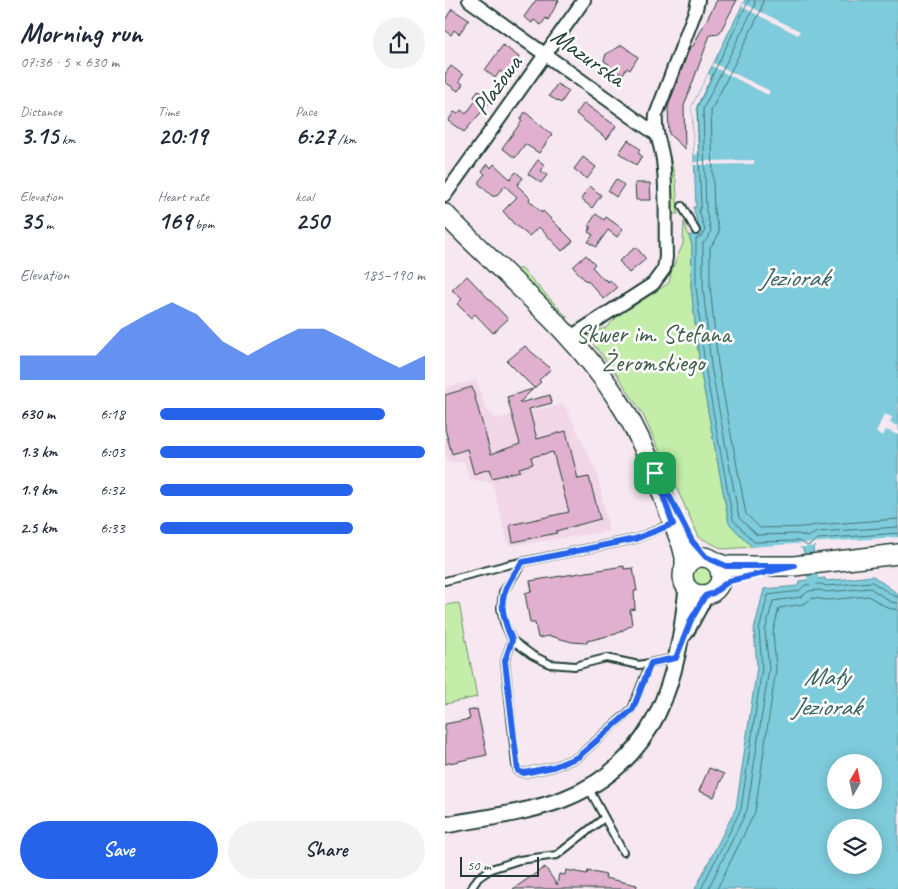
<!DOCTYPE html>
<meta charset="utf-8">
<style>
:root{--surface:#fff;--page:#f2f2f3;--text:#1f2937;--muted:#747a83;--accent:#2563eb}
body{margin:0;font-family:Caveat,sans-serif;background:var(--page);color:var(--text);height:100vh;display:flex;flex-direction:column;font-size:19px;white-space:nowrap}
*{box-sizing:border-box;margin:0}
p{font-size:16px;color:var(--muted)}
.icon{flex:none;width:28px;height:28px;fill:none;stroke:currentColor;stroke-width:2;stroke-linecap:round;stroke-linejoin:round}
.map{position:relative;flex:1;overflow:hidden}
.panel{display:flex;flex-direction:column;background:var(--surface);width:445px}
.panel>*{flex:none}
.needle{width:32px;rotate:9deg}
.buttons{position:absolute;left:382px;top:754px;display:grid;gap:10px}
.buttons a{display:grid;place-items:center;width:55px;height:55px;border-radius:50%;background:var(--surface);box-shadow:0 2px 12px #0003;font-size:25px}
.scale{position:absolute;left:15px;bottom:12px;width:79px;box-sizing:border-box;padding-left:5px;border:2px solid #1f3d34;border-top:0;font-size:14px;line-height:18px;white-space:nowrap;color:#1f3d34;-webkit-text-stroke:4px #fff;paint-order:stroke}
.pin{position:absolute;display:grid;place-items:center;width:42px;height:42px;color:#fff;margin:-21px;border-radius:10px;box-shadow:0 2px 8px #0006}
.round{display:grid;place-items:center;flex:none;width:52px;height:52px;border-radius:26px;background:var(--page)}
.summary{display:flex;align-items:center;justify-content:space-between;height:85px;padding:0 20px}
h1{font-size:28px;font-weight:700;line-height:38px}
.stats{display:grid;grid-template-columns:repeat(3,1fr);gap:8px;height:85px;padding:5px 20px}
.stats div{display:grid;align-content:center}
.stats b{font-size:25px;font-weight:700}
.stats small{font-size:14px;font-weight:400}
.stats p{font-size:14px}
.chart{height:140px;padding:10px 20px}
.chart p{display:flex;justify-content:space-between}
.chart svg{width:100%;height:90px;margin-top:5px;fill:var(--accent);opacity:.7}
.cta{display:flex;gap:10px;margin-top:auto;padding:10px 20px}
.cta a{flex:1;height:58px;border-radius:30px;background:var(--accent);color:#fff;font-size:20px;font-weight:700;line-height:58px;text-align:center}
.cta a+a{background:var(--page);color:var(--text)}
ul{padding:0 20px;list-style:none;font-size:16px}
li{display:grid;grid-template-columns:80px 60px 1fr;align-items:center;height:38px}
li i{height:12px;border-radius:6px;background:var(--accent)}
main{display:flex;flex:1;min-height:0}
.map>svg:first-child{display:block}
</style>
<main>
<section class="panel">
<div class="summary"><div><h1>Morning run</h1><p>07:36 · 5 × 630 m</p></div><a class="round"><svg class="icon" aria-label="share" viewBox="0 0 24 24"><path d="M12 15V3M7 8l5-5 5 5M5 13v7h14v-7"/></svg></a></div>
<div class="stats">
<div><p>Distance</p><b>3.15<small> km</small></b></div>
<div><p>Time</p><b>20:19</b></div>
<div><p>Pace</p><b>6:27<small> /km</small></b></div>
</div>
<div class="stats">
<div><p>Elevation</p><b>35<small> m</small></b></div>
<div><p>Heart rate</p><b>169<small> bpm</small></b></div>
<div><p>kcal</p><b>250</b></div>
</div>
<div class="chart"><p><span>Elevation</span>185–190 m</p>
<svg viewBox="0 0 160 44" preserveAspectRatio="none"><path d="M0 44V32L10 32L20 32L30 32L40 19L50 12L60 6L70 12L80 25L90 32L100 25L110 19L120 19L130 25L140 32L150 38L160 32V44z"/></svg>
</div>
<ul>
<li><b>630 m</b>6:18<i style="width:85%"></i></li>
<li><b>1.3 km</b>6:03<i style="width:100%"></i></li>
<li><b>1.9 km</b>6:32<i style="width:73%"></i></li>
<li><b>2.5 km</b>6:33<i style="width:73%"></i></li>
</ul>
<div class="cta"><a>Save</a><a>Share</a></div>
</section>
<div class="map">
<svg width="453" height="889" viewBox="0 0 453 889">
<rect width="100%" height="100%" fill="#f6e7f1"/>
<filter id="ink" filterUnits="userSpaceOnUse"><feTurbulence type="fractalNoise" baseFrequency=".02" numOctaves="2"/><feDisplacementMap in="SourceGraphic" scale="10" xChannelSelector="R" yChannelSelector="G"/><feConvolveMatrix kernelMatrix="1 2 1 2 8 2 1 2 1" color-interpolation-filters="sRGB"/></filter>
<g filter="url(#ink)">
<!-- built -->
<path fill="#f0d6e7" d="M31 380 41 409 51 419 119 404 152 473 164 531 64 546 47 483 25 479 19 462H3L0 451V388Z"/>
<!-- green -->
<path fill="#c3eda9" stroke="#71956e" d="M225 157 231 181 233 214H227Z
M239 222 247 245 246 286 255 368 284 523 307 547 278 549 254 537 198 415 175 379 142 336V333L161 328 177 312 159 325 152 326 175 309H184L224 283 227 269 238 244Z
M73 269H77L122 317 121 322 126 326H131L126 327 71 272Z
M245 577a13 13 0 1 1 26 0a13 13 0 1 1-26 0Z
M14 603 32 697 0 704V605Z"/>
<!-- water -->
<path fill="#7dcbdb" stroke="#579298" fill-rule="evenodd" d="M300 0H453V538L373 544 368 549 369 555 360 556 358 549 353 546 307 547 284 523 255 368 246 287 247 245 244 236 255 231 248 207H251L247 106Z
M428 576 453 594V889H250L291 808 312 667 309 630 319 589 353 586 354 581 380 578 381 581ZM391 762H429V800H391ZM391 828H429V865H391Z"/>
<!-- pier -->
<path fill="#f6e7f1" d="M298 3 355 31 353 35 305 11 297 6Z
M268 63 325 91 323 95 276 71 267 66Z
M263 74 266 76 251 107 253 154 249 155 247 106Z
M309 160V164L249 165V162L259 161Z
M439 414 447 417 445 423 453 426V435L441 430 438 436 431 433Z
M453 537V540L333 549H306L304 547Z"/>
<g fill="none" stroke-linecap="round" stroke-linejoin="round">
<!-- shore -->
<path stroke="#457677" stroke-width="1" d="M304 0 252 107 256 206 254 211 260 230 258 235 251 239V286L260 367 288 520 309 542 353 541 363 546 373 539 453 533
M310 0 309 7 258 109 261 211 266 230 264 237 258 243V286L266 366 294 518 312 535 353 534 363 537 372 532 453 527
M318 0 316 10 266 111 269 211 274 231 272 238 265 247V285L273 365 301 514 315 528C334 527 354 529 371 525L453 519
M256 889 296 809 317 668 314 630 323 595 354 591 360 585 376 584 382 586 427 582 449 596 453 597
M263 889 302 810 324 669 320 631 328 601 356 597 364 591 374 590 382 592 425 588 446 602 453 603
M272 889 310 812 331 669 328 632 334 608 358 604 368 598 383 600 423 596 443 608 453 610"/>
<!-- canal -->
<path stroke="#7dcbdb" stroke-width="11" d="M365 560 368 580"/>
</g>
<!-- building -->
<path fill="#e1b0cf" stroke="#1f3d34" d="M91 0H114L103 20 101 18 96 25 89 20 87 23 79 17Z
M272 0H292L274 34 265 35 239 106 240 149 224 134 223 107 245 47 248 46Z
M7 9 24 20 14 34 9 30 6 35 0 30V20Z
M58 45 74 57 72 61 74 63 64 77 55 71 50 78 40 70Z
M177 45 193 57 185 70 182 68 178 74 175 73 168 74 165 72 164 64 159 61 161 54Z
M6 66 18 75 14 81 18 84 13 91 0 82V74Z
M112 84 124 91 116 103 104 96Z
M33 90 47 100 19 132 3 121 9 112 13 114 16 110 21 114 32 99 29 97Z
M139 103 171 126 162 139 131 114Z
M80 112 107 135 94 153 80 144 70 158 57 148 77 121 75 120Z
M183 140 195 149 193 153 197 156 191 165 174 153Z
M138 157 151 167 142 179 129 169Z
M93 160 100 165 96 171 102 175 96 183 83 174Z
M43 164 46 168 49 164 65 179 71 172 78 178 72 185 85 198 84 200 97 213 98 211 128 241 117 251 94 227 84 236 69 224 58 211 72 197 60 186 51 196H47L34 184V181L40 174 37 171Z
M171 179 179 185 171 197 163 191Z
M190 183H205L206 200H191Z
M145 186 156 195 147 208 136 199Z
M151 214 159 220 161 217 178 229 172 237 163 230 151 247 143 242 148 235 143 232 146 227 143 226Z
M191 247 201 259 184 273 174 261Z
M141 255 150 264 147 267 159 280 160 279 163 282 165 280 172 288 159 299 142 280 141 281 128 267Z
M22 276 63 319 48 333 30 314 26 318 12 304 17 299 7 290Z
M80 346 106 369 94 380 96 382 89 388 62 361Z
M27 387 46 454 75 444 62 397 88 389 74 403 105 395 107 403 84 409 92 439 121 431 133 479 144 477 155 519 111 531 112 533 68 542 65 525 124 512 108 452 86 457 88 464 74 468 75 471 47 478 44 469 29 474 22 449 7 454 0 429V395Z
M179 566V569L188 568 192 591H189L190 609 185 610 187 625 171 634 142 641V643L127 642 105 636 93 638 90 623H85L80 593 87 591 85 581Z
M32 709 42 755 0 764V724L25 719 23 711Z
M264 768 279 774 269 797 254 791Z
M100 867 112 885 114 874 120 875 121 870 142 874 143 871 161 875 160 878 192 885 191 889H68Z"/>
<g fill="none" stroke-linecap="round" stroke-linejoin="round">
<defs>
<path id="service" d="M237 206 251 231
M78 562 58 592 56 608 59 622 67 640 87 655 105 664 130 666 161 658 194 665 230 658
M0 581 62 565 190 539 226 524
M67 640 60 661 71 765 73 771 79 773 108 767 133 757 187 709 205 663
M143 787 178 852
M26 889 33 878 46 869 74 860 112 855 159 818"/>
<path id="minor" d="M24 0 211 134
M0 195 139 0
M124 338 208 284 219 269 221 257C220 225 222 192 218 160 216 144 209 132 211 115L251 9 253 0"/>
<path id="tertiary" d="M240 633 260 596
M0 825C39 818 82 813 119 799 213 762 233 679 242 588"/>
<path id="primary" d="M0 214C58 275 127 328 173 400 202 444 217 496 237 545L240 557V568
M238 576a19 19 0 1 1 38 0a19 19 0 1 1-38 0Z
M272 563 281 566H349L453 554"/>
</defs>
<!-- service casing -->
<use href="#service" stroke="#1f3d34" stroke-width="10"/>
<!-- minor casing -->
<use href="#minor" stroke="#1f3d34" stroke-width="16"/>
<!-- tertiary casing -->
<use href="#tertiary" stroke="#1f3d34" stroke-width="19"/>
<!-- primary casing -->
<use href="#primary" stroke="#1f3d34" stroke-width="22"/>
<!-- service -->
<use href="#service" stroke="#fff" stroke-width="6"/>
<!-- minor -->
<use href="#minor" stroke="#fff" stroke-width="12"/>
<!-- tertiary -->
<use href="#tertiary" stroke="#fff" stroke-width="15"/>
<!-- primary -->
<use href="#primary" stroke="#fff" stroke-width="19"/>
</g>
</g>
<g fill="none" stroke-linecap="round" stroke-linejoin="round" filter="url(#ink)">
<defs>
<path id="route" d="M210 473 222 491 247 541 261 557 281 566H349L284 581 268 593 260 596 246 620 231 658 206 663 188 709 133 757 108 767 79 773 73 771 60 661 67 640C52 606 54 591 78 562L190 539 228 524Z"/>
</defs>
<!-- route casing -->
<use href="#route" stroke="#fff" stroke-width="10"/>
<!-- route -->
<use href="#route" stroke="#2563eb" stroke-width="6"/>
</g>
<g text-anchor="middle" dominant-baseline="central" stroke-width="5" stroke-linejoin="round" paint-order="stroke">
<!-- street labels -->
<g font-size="25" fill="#1f3d34" stroke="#fff">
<text transform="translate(143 57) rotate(35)">Mazurska</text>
<text transform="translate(52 85) rotate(-54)">Plażowa</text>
</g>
<!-- park labels -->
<g font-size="25" fill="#40604b" stroke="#fff">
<text x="208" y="334">Skwer im. Stefana<tspan x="208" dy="29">Żeromskiego</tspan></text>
</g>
<!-- water labels -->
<g font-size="26" font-style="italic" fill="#36605e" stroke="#fff">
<text x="349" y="277">Jeziorak</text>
<text x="381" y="676">Mały<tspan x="381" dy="30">Jeziorak</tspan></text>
</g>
</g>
</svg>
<div class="buttons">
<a><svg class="needle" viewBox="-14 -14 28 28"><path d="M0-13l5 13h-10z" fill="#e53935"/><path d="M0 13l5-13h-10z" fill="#747a83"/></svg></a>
<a><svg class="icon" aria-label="layers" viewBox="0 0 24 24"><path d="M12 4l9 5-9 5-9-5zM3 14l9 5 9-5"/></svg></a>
</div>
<div class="scale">50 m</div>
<div class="pin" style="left:210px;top:473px;background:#1e9e55"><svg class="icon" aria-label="arrive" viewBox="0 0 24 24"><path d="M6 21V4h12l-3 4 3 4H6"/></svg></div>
</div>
</main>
